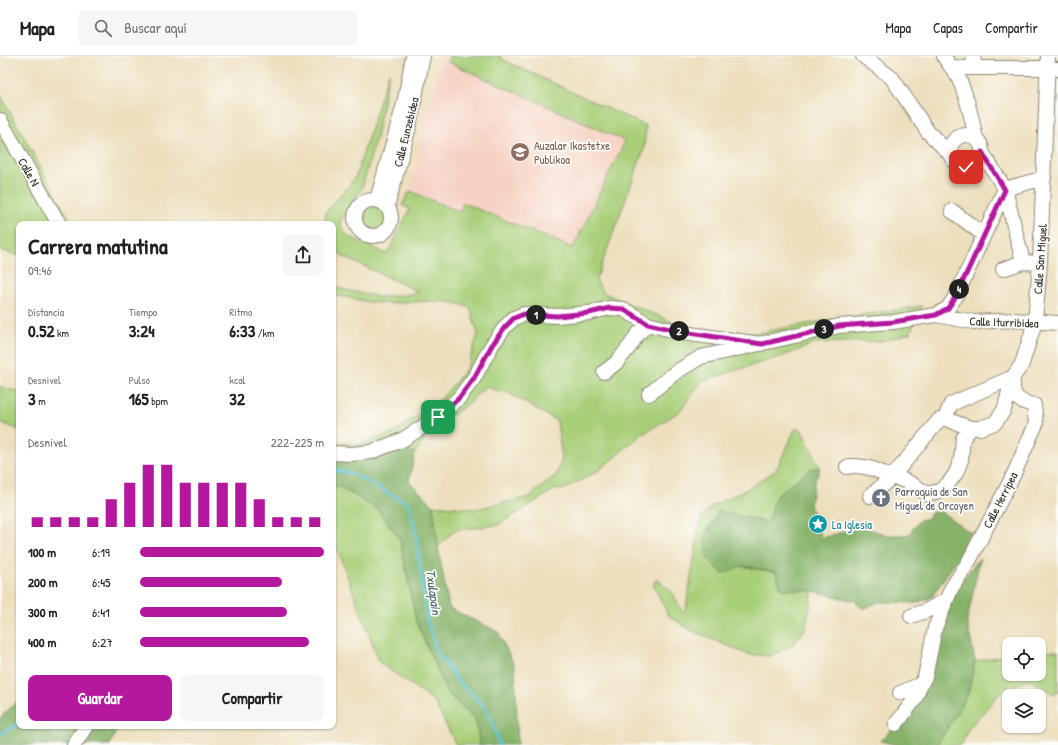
<!DOCTYPE html>
<html lang="es">
<meta charset="utf-8">
<style>
:root{--surface:#fff;--page:#f6f6f6;--text:#202124;--muted:#757577;--line:#e0e0e0;--accent:#b5179e}
body{margin:0;font-family:"Patrick Hand",sans-serif;background:var(--page);color:var(--text);height:100vh;display:flex;flex-direction:column;font-size:15px;white-space:nowrap}
*{box-sizing:border-box;margin:0}
p{font-size:13px;color:var(--muted)}
.icon{flex:none;width:22px;height:22px;fill:none;stroke:currentColor;stroke-width:2;stroke-linecap:round;stroke-linejoin:round}
.map{position:relative;flex:1;overflow:hidden}
.sheet{position:absolute;left:16px;top:165px;width:320px;height:508px;display:flex;flex-direction:column;background:var(--surface);border-radius:8px;box-shadow:0 1px 3px #0004}
.sheet>*{flex:none}
.fabs{position:absolute;left:1002px;top:581px;display:grid;gap:8px}
.fabs a{display:grid;place-items:center;width:44px;height:44px;border-radius:8px;background:var(--surface);box-shadow:0 1px 3px #0004;font-size:20px}
.pin{position:absolute;display:grid;place-items:center;width:34px;height:34px;color:#fff;margin:-17px;border-radius:8px;box-shadow:0 2px 6px #0006}
.km{position:absolute;width:20px;height:20px;margin:-10px;border-radius:50%;background:#222;color:#fff;font-size:11px;line-height:20px;text-align:center}
.round{display:grid;place-items:center;flex:none;width:42px;height:42px;border-radius:8px;background:var(--page)}
.overview{display:flex;align-items:center;justify-content:space-between;height:68px;padding:0 12px}
h1{font-size:22px;font-weight:700;line-height:30px}
.figures{display:grid;grid-template-columns:repeat(3,1fr);gap:6px;height:68px;padding:4px 12px}
.figures div{display:grid;align-content:center}
.figures b{font-size:17px;font-weight:700}
.figures small{font-size:11px;font-weight:400}
.figures p{font-size:11px}
.chart{height:112px;padding:8px 12px}
.chart p{display:flex;justify-content:space-between}
.chart svg{width:100%;height:72px;margin-top:4px;stroke:var(--accent);stroke-width:6}
.primary-button{display:flex;gap:8px;margin-top:auto;padding:8px 12px}
.primary-button a{flex:1;height:46px;border-radius:8px;background:var(--accent);color:#fff;font-size:16px;font-weight:700;line-height:46px;text-align:center}
.primary-button a+a{background:var(--page);color:var(--text)}
ul{padding:0 12px;list-style:none;font-size:13px}
li{display:grid;grid-template-columns:64px 48px 1fr;align-items:center;height:30px}
li i{height:10px;border-radius:5px;background:var(--accent)}
header{display:flex;align-items:center;gap:24px;box-sizing:border-box;height:56px;padding:0 20px;background:var(--surface);border-bottom:1px solid var(--line)}
header strong{font-size:19px}
nav{display:flex;gap:22px;margin-inline-start:auto;font-size:14px}
.search{width:280px;height:36px;background:var(--page);display:flex;align-items:center;gap:10px;box-sizing:border-box;padding:0 14px;border-radius:8px;color:var(--muted);font-size:15px}
.map>svg:first-child{display:block}
</style>
<header>
<strong>Mapa</strong>
<div class="search"><svg class="icon" aria-label="search" viewBox="0 0 24 24"><circle cx="10" cy="10" r="6"/><path d="M15 15l6 6"/></svg>Buscar aquí</div>
<nav><a>Mapa</a><a>Capas</a><a>Compartir</a></nav>
</header>
<div class="map">
<svg width="1058" height="689" viewBox="0 0 1058 689">
<rect width="100%" height="100%" fill="#fdfcf7"/>
<filter id="ink" filterUnits="userSpaceOnUse"><feTurbulence type="fractalNoise" baseFrequency=".025" numOctaves="2"/><feDisplacementMap in="SourceGraphic" scale="8" xChannelSelector="R" yChannelSelector="G"/><feConvolveMatrix kernelMatrix="1 2 1 2 8 2 1 2 1" color-interpolation-filters="sRGB"/></filter>
<filter id="wash" filterUnits="userSpaceOnUse"><feTurbulence type="fractalNoise" baseFrequency=".012" numOctaves="4" result="noise"/><feDisplacementMap in="SourceGraphic" scale="16" xChannelSelector="R" yChannelSelector="G"/><feGaussianBlur stdDeviation="0.9" result="paint"/><feColorMatrix in="noise" values="0 0 0 0 0 0 0 0 0 0 0 0 0 0 0 0 0 1.4 0 .05"/><feComposite in="paint" operator="in"/></filter>
<g filter="url(#wash)">
<rect width="100%" height="100%" fill="#eddfbd"/>
<!-- built -->
<path fill="#f6d2c4" d="M441 1 448 6 625 85 573 193 464 147 461 156 410 135Z"/>
<!-- green -->
<path fill="#a9cf79" stroke="#6a7d52" d="M449 0H501L503 4 646 70 644 93 596 224 604 237 687 272 752 278 834 263 922 250 910 277 883 285 816 287 789 298 702 325 679 356 641 379 598 415 565 433 554 434 498 469 455 474 438 491 433 449 475 453 529 441 556 419 562 404 557 365 510 338 485 331 469 347 432 374 415 397 392 392 333 397V386L358 389 394 377 441 343 467 312 478 278 470 252C443 239 408 249 379 247 363 246 348 241 333 239V231L378 241 404 239 419 236 342 200 333 190V168H324L326 156 355 122 389 16 376 82 362 132 340 167 346 179 387 198 410 153 402 149 410 135 460 156 463 147 573 192 625 85 448 6Z
M0 38 72 168H19V200L0 194Z
M363 162a12 12 0 1 1 24 0a12 12 0 1 1-24 0Z
M0 330 19 336V374L0 366Z
M795 373H801L820 412H811L768 467 739 459 740 510 776 516 781 533 813 535 805 573 793 589 770 600 747 598 690 574 668 559 653 528 657 523 672 536 683 557 686 552 701 461 714 449 749 432 776 414Z
M333 430H338L377 453 400 483 416 565 447 637 476 664 480 689H456L434 645 380 607 333 482Z
M1039 595H1058V636L1054 638 1030 624 1005 632 969 672 961 689H937L968 638 975 605 1009 599V618H1039Z"/>
<!-- forest -->
<path fill="#86b269" stroke="#586e4a" d="M392 392 415 397 409 425 433 449 438 491 449 552 498 576 515 611 518 689H480L476 664 447 637 416 565 400 483 377 453 338 430H333V393Z
M811 412H820L814 427 810 449 822 482 857 472 869 473 887 479H908L920 464 929 462 931 457 941 456 974 479C960 500 945 520 932 541L916 547 879 546 863 553 855 545 813 535 781 533 776 516 741 510 723 518 708 503 704 482 719 455 768 467 776 440Z
M980 502 967 565 975 605 968 638 937 689H897L881 685 893 672 960 527Z
M19 644V670H118L110 689H0V662Z"/>
<g fill="none" stroke-linecap="round" stroke-linejoin="round">
<!-- stream -->
<path stroke="#5ac3d7" stroke-width="3" d="M333 414 351 417 409 448 417 486 427 564 437 596 458 625 484 650 492 666 499 689
M0 678 13 671 19 666"/>
</g>
</g>
<g filter="url(#ink)">
<g fill="none" stroke-linecap="round" stroke-linejoin="round">
<defs>
<path id="minor" d="M863 0 892 22 928 76 949 97
M944 0C947 7 954 13 958 21 967 40 972 62 976 83
M973 0 975 12
M953 11 964 12H1048L1058 13
M0 64 59 168
M950 95a16 16 0 1 1 32 0a16 16 0 1 1-32 0Z
M377 144 404 48 413 0
M355 162a18 18 0 1 1 36 0a18 18 0 1 1-36 0Z
M387 151 409 71 423 0
M952 155 984 179
M1040 207 1023 206 1005 133 1044 122
M1003 213 1023 206
M936 259 948 252 956 240 1005 133 982 96
M604 316 616 307 630 290 637 279 648 268
M649 338 676 316 701 301 839 270 893 266 936 259 974 266 1014 264 1058 267
M948 364 971 372
M333 397 351 398 371 396 402 384 438 361 459 342 474 322 492 289 505 271 514 262 524 258 557 260 589 257 610 252 623 253 648 268 683 277 761 288
M847 411C861 407 879 415 892 421L939 364
M870 440 892 421C905 423 916 430 927 438L939 435 948 428 956 417 961 404 963 382 971 372H980L995 367 1004 354 1013 321 1022 308 1035 266 1040 207 1048 0
M911 560 926 555 946 544
M900 637 921 628 925 621 935 572 951 533 969 505 1013 420 1036 368 1034 349C1015 345 1012 340 1013 321L951 348 947 357
M896 668 915 643 921 628
M74 689 86 670"/>
</defs>
<!-- minor casing -->
<use href="#minor" stroke="#8c8574" stroke-width="16"/>
<!-- minor -->
<use href="#minor" stroke="#fff" stroke-width="14"/>
</g>
</g>
<g fill="none" stroke-linecap="round" stroke-linejoin="round" filter="url(#ink)">
<defs>
<path id="route" d="M438 361 459 342 474 322 492 289 505 271 514 262 524 258 557 260 589 257 610 252 623 253 648 268 683 276 762 288 839 270 893 266 936 259 948 252 956 240 1005 134 982 96C979 105 975 110 966 111"/>
</defs>
<!-- route casing -->
<use href="#route" stroke="#fff" stroke-width="8"/>
<!-- route -->
<use href="#route" stroke="#b5179e" stroke-width="5"/>
</g>
<!-- icons -->
<defs>
<symbol id="school-disc" viewBox="-11 -11 22 22"><circle r="9.5" fill="#8d6e63" stroke="#fdfcf7"/><path d="M0-5L7-2L0 1L-7-2ZM-4 1L0 2.5L4 1V4Q0 6-4 4Z" fill="#fff"/></symbol>
<symbol id="church-disc" viewBox="-11 -11 22 22"><circle r="9.5" fill="#6b7280" stroke="#fdfcf7"/><path d="M-1.2-6h2.4v3.5h3.3v2.4h-3.3V6h-2.4V-.1h-3.3v-2.4h3.3Z" fill="#fff"/></symbol>
<symbol id="sight-disc" viewBox="-11 -11 22 22"><circle r="9.5" fill="#0f9aa8" stroke="#fdfcf7"/><path d="M0-6L1.8-2.2L6-1.7L2.9 1.2L3.7 5.4L0 3.3L-3.7 5.4L-2.9 1.2L-6-1.7L-1.8-2.2Z" fill="#fff"/></symbol>
</defs>
<g fill-rule="evenodd">
<use href="#school-disc" x="509" y="85" width="22" height="22"/>
<use href="#church-disc" x="870" y="431" width="22" height="22"/>
<use href="#sight-disc" x="807" y="457" width="22" height="22"/>
</g>
<g text-anchor="middle" dominant-baseline="central" stroke-width="3.5" stroke-linejoin="round" paint-order="stroke">
<!-- street labels -->
<g font-size="12" fill="#2b2b2b" stroke="#fdfcf7">
<text transform="translate(406 76) rotate(-76)">Calle Eunzebidea</text>
<text transform="translate(29 116) rotate(60)">Calle N</text>
<text transform="translate(1040 203) rotate(-86)">Calle San Miguel</text>
<text transform="translate(1004 266) rotate(2)">Calle Iturribidea</text>
<text transform="translate(1000 444) rotate(-63)">Calle Herripea</text>
</g>
<!-- education labels -->
<g font-size="12" fill="#785e54" stroke="#fdfcf7" text-anchor="start">
<text x="534" y="89">Auzalar Ikastetxe<tspan x="534" dy="14">Publikoa</tspan></text>
</g>
<!-- worship labels -->
<g font-size="12" fill="#5b616d" stroke="#fdfcf7" text-anchor="start">
<text x="895" y="435">Parroquia de San<tspan x="895" dy="14">Miguel de Orcoyen</tspan></text>
</g>
<!-- culture labels -->
<g font-size="12" fill="#0d838f" stroke="#fdfcf7" text-anchor="start">
<text x="832" y="468">La Iglesia</text>
</g>
<!-- water labels -->
<g font-size="13" font-style="italic" fill="#3b6067" stroke="#fdfcf7">
<text transform="translate(434 536) rotate(82)">Txulapain</text>
</g>
</g>
</svg>
<div class="fabs">
<a><svg class="icon" aria-label="locate" viewBox="0 0 24 24"><circle cx="12" cy="12" r="6"/><path d="M12 2v4M12 18v4M2 12h4M18 12h4"/></svg></a>
<a><svg class="icon" aria-label="layers" viewBox="0 0 24 24"><path d="M12 4l9 5-9 5-9-5zM3 14l9 5 9-5"/></svg></a>
</div>
<div class="pin" style="left:438px;top:361px;background:#1e9e55"><svg class="icon" aria-label="arrive" viewBox="0 0 24 24"><path d="M6 21V4h12l-3 4 3 4H6"/></svg></div>
<div class="pin" style="left:966px;top:111px;background:#d93025"><svg class="icon" aria-label="check" viewBox="0 0 24 24"><path d="M5 12l5 5 9-10"/></svg></div>
<b class="km" style="left:536px;top:259px">1</b>
<b class="km" style="left:679px;top:275px">2</b>
<b class="km" style="left:824px;top:273px">3</b>
<b class="km" style="left:959px;top:233px">4</b>
<section class="sheet">
<div class="overview"><div><h1>Carrera matutina</h1><p>09:46</p></div><a class="round"><svg class="icon" aria-label="share" viewBox="0 0 24 24"><path d="M12 15V3M7 8l5-5 5 5M5 13v7h14v-7"/></svg></a></div>
<div class="figures">
<div><p>Distancia</p><b>0.52<small> km</small></b></div>
<div><p>Tiempo</p><b>3:24</b></div>
<div><p>Ritmo</p><b>6:33<small> /km</small></b></div>
</div>
<div class="figures">
<div><p>Desnivel</p><b>3<small> m</small></b></div>
<div><p>Pulso</p><b>165<small> bpm</small></b></div>
<div><p>kcal</p><b>32</b></div>
</div>
<div class="chart"><p><span>Desnivel</span>222–225 m</p>
<svg viewBox="0 0 160 44" preserveAspectRatio="none"><path d="M5 44V38M15 44V38M25 44V38M35 44V38M45 44V27M55 44V17M65 44V6M75 44V6M85 44V17M95 44V17M105 44V17M115 44V17M125 44V27M135 44V38M145 44V38M155 44V38"/></svg>
</div>
<ul>
<li><b>100 m</b>6:19<i style="width:100%"></i></li>
<li><b>200 m</b>6:45<i style="width:77%"></i></li>
<li><b>300 m</b>6:41<i style="width:80%"></i></li>
<li><b>400 m</b>6:27<i style="width:92%"></i></li>
</ul>
<div class="primary-button"><a>Guardar</a><a>Compartir</a></div>
</section>
</div>
